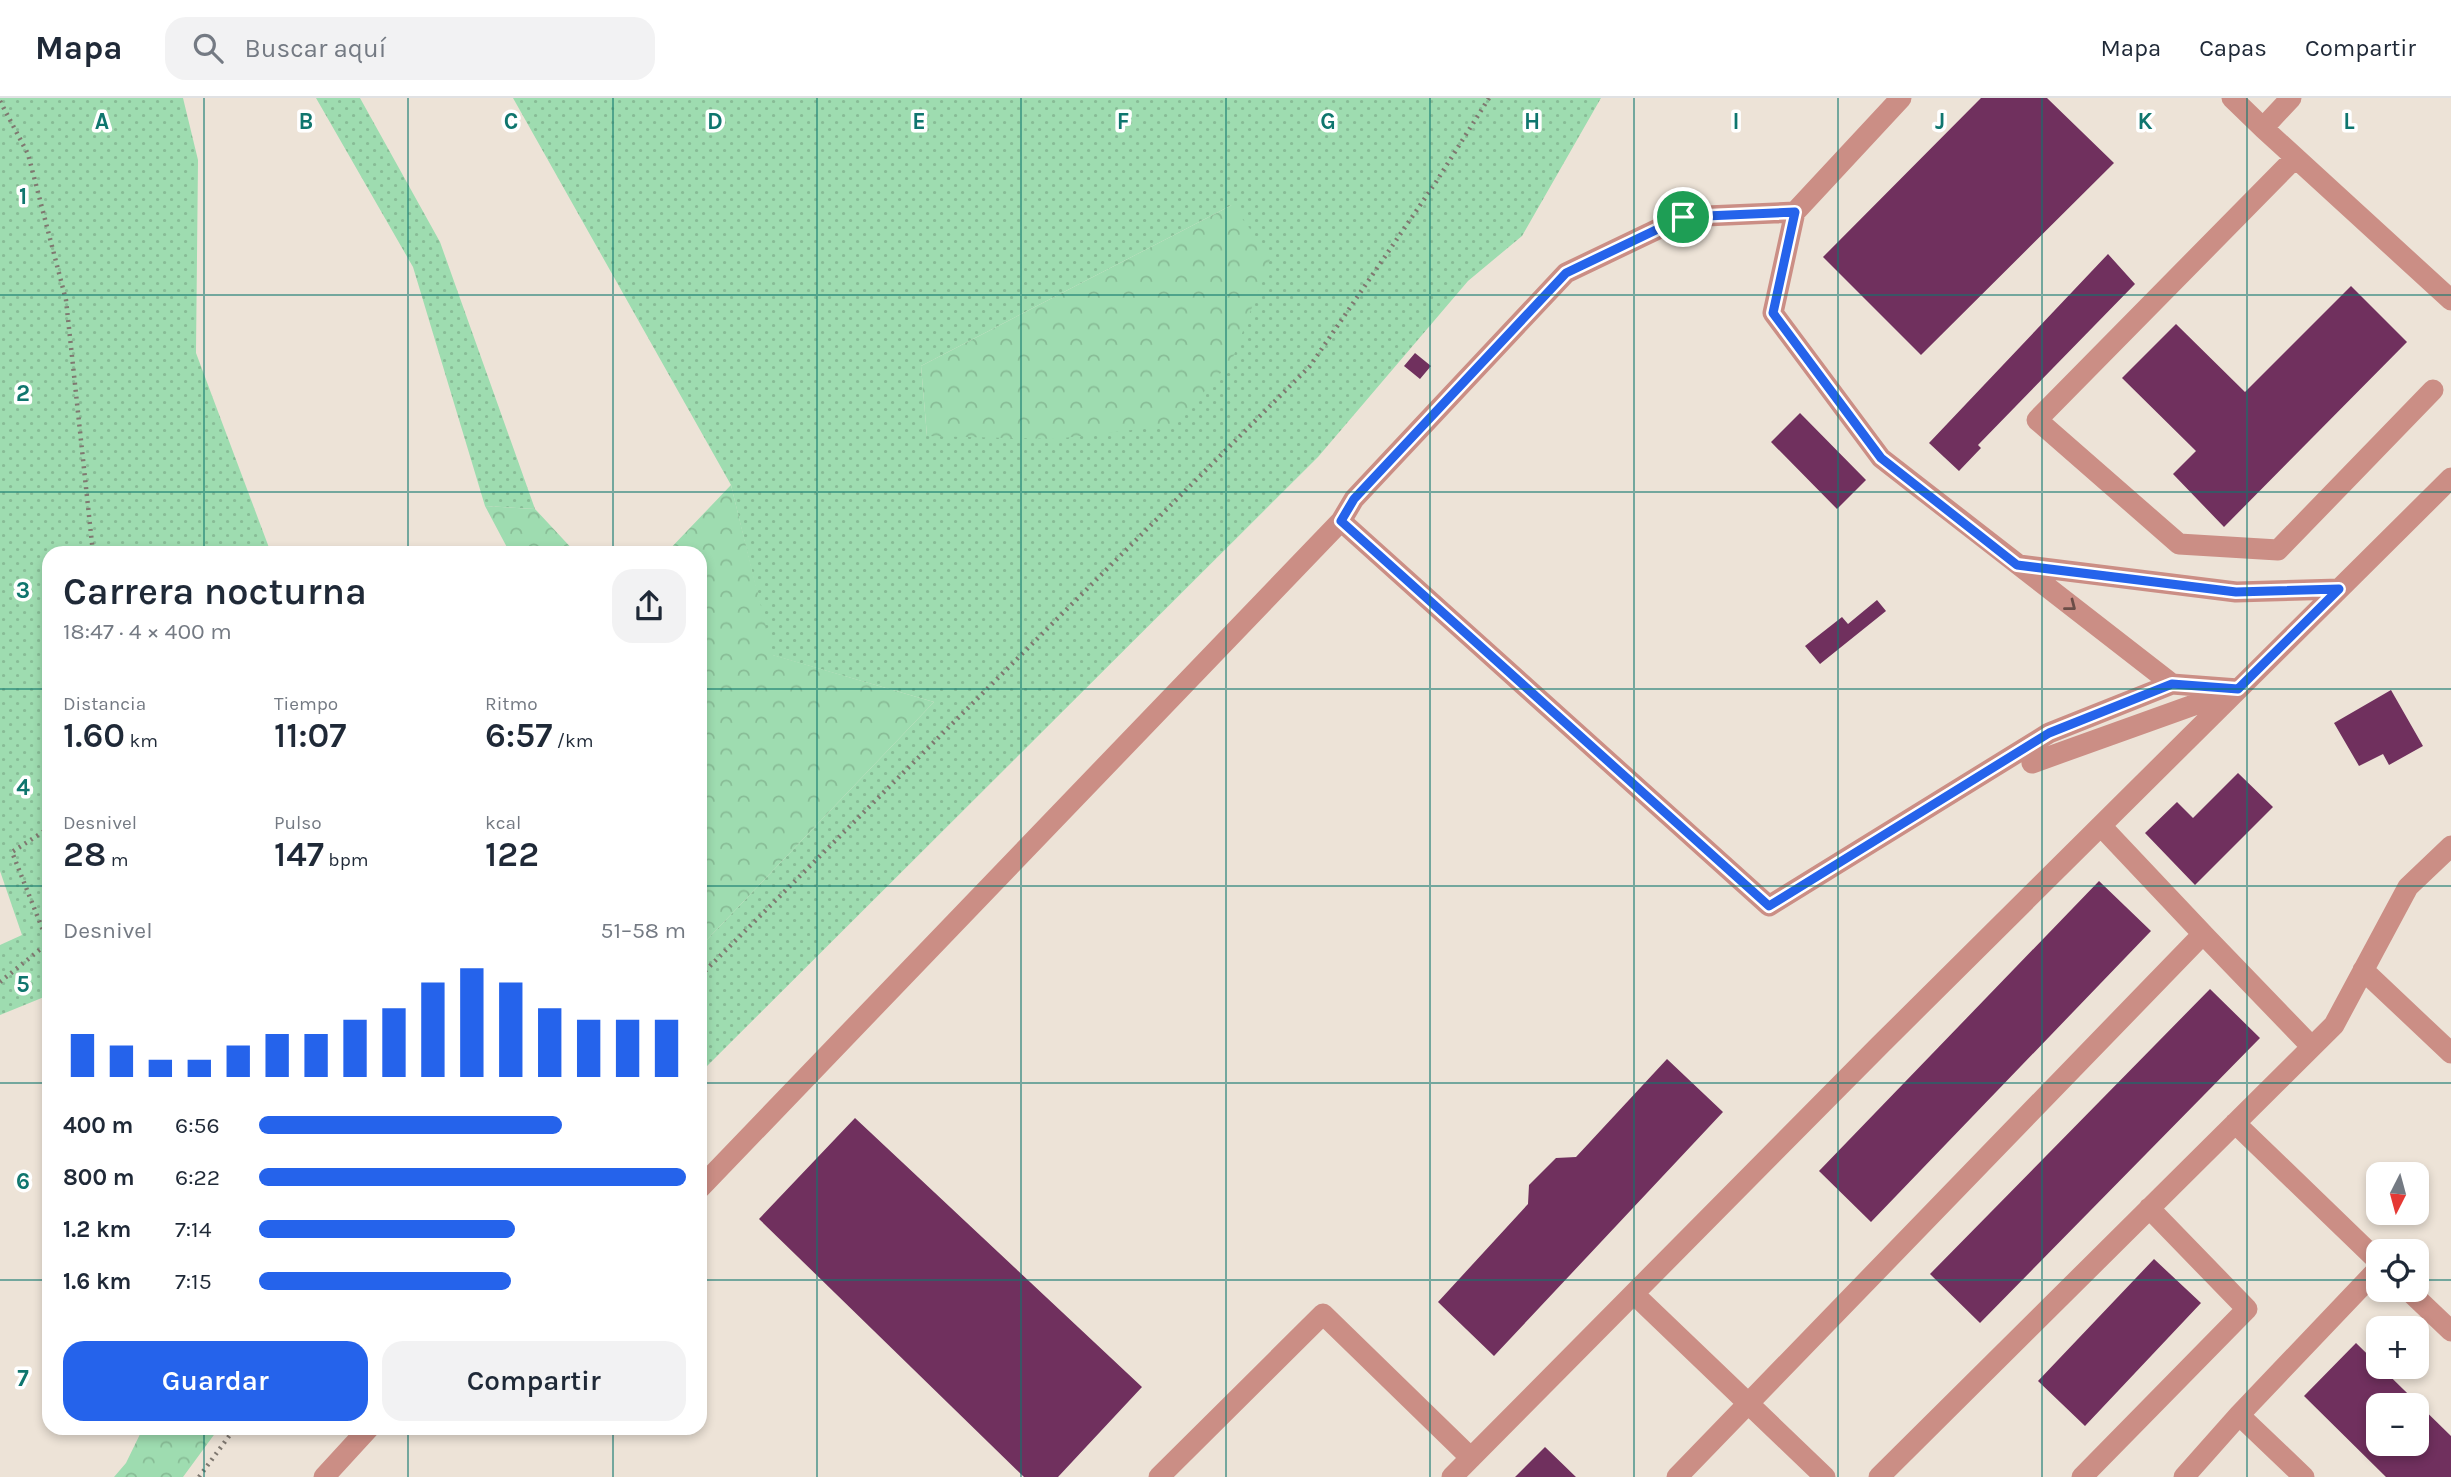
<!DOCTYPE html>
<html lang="es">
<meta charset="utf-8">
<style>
:root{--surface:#fff;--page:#f2f2f3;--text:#1f2937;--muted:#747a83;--line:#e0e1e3;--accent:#2563eb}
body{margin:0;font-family:Karla,sans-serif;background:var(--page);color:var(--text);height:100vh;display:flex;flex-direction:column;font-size:26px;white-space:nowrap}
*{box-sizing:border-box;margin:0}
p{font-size:23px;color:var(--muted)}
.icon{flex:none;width:38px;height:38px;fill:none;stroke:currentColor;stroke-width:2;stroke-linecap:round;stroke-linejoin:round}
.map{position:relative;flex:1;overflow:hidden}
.drawer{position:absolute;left:42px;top:448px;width:665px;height:889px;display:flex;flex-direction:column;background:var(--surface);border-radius:21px;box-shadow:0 4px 10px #0003}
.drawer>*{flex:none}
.needle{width:46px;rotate:186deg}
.buttons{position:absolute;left:2366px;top:1064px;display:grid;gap:14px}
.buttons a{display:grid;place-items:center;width:63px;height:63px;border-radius:14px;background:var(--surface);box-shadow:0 4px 10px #0003;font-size:35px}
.pin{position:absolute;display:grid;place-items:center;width:60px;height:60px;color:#fff;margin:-30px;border:4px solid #fff;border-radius:50%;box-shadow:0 2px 7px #0007}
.round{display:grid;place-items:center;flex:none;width:74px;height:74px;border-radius:21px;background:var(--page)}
.summary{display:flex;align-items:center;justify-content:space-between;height:119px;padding:0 21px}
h1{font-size:38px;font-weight:600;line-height:52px}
.figures{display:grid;grid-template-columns:repeat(3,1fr);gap:10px;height:119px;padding:7px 21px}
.figures div{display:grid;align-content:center}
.figures b{font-size:35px;font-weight:600}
.figures small{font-size:19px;font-weight:400}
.figures p{font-size:19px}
.chart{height:196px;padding:14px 21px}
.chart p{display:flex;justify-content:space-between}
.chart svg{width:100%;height:126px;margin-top:7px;stroke:var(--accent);stroke-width:6}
.action{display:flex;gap:14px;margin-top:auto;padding:14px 21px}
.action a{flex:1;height:80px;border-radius:21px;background:var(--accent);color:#fff;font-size:28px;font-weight:600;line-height:80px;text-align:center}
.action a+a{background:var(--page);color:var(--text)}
ul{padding:0 21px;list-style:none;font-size:23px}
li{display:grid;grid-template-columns:112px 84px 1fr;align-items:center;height:52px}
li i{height:18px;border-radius:9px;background:var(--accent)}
header{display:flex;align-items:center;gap:42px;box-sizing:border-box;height:98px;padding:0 35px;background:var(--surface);border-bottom:2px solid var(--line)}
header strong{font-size:33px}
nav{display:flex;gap:38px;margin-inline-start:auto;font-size:24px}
.search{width:490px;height:63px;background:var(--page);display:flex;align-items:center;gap:18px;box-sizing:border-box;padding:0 24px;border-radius:21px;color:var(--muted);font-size:26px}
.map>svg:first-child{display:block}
</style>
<header>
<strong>Mapa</strong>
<div class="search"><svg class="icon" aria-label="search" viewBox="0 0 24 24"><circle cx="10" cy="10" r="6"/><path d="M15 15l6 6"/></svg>Buscar aquí</div>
<nav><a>Mapa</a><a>Capas</a><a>Compartir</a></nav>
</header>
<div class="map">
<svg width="2451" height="1379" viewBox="0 0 2451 1379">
<defs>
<pattern id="green-dots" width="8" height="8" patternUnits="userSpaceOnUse" patternTransform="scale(1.75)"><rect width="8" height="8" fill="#9edcb0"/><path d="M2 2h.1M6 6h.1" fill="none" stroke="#88bc96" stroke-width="1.8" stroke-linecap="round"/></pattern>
<pattern id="forest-crowns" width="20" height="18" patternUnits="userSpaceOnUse" patternTransform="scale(1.75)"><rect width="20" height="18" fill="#9edcb0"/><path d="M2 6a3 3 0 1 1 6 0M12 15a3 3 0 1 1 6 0" fill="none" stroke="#88bc96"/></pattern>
</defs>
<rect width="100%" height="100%" fill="#ede3d7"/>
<!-- green -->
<path fill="url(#green-dots)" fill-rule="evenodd" d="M0 0H183L198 62 196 255 271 455H49V897L0 917V847L22 837 0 773Z
M316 0H360L440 144 535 411 485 408 413 169Z
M513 0H1601L1522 138 1468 183 1318 359 700 975V849L934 604 772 557 731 387ZM1232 107 927 338 921 268Z"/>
<!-- forest -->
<path fill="url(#forest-crowns)" d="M1232 107 1271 159 1232 262 1175 327 1055 341 927 338 921 268Z
M731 387 773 557 934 604 700 849V455H666Z
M485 408 535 411 576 455H510Z
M143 1330H219L183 1379H114L126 1365Z"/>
<!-- building -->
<path fill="#70305e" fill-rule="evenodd" d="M1981 0H2047L2114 65 1921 257 1823 159Z
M2108 156 2135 186 1978 347 1981 350 1959 373 1929 345Z
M2351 188 2407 244 2224 429 2173 376 2196 353 2122 280 2176 226 2245 294Z
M1415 255 1431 268 1420 281 1404 268Z
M1800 315 1866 382 1837 411 1771 344Z
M1877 502 1886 513 1820 566 1805 548 1842 519 1848 526Z
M2391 592 2423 648 2389 667 2383 656 2359 668 2334 625Z
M2238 675 2273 709 2195 787 2145 735 2177 704 2193 720Z
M2099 783 2151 833 1871 1124 1819 1073Z
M2210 891 2260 940 1980 1225 1930 1176Z
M1667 961 1723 1014 1494 1258 1438 1204 1528 1106 1529 1087 1556 1060 1576 1059Z
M855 1020 1142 1289 1058 1379H1024L759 1121Z
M2154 1161 2201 1205 2085 1328 2038 1283Z
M2356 1245 2451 1338V1379H2386L2304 1298ZM2378 1307H2417V1346H2378Z
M1545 1349 1576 1379H1515Z"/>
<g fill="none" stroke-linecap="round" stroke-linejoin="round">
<!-- path -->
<path stroke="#7f7870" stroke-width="4.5" stroke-dasharray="2 5" stroke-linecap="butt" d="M0 3 28 56 66 202 93 455
M700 878 1310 268 1436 84 1489 0
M0 884 48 845 12 754 49 730
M199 1379 235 1330"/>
<!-- lane -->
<path stroke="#cb8e85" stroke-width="21" d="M1901 0 1795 114 1773 215 1881 360 2172 586 2238 591
M2232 0 2263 30 2291 0
M2263 30 2451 202
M2295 60 2037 322 2179 446 2278 452 2433 292
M1795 114 1683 119 1566 175 1354 401 1341 423 1769 808 2049 635 2172 586
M2019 467 2236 494 2339 491
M2032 665 2230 594
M2101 728 2203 836
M2363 872 2451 955
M2235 1025 2378 1163
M700 1090 1341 423
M2408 1192 2451 1233
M1634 1196 1825 1379
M2239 1317 2378 1171
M324 1379 369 1330
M1159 1379 1323 1216 1471 1360
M1452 1379 1880 947 2451 380
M1677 1379 2203 836 2312 949
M1879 1379 2334 927 2408 789 2451 748
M2082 1379 2247 1211 2149 1110
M2184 1379 2239 1317 2304 1379"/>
</g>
<!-- one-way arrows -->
<defs><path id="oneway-chevron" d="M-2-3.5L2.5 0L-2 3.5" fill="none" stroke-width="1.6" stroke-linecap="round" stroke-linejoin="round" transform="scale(1.75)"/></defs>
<use stroke="#6b4d47" href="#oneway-chevron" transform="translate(2071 508) rotate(38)"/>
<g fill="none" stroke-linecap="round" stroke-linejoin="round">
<defs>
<path id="route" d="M1795 114 1773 215 1881 360 2017 467 2236 494 2339 491 2238 591 2172 586 2049 635 1769 808 1341 423 1354 401 1566 175 1683 119Z"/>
</defs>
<!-- route casing -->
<use href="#route" stroke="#fff" stroke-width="14"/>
<!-- route -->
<use href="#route" stroke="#2563eb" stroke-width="9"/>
</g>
<!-- grid -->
<path fill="none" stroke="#0f766e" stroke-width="2" stroke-opacity="0.55" d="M204 0V455M408 0V455M613 0V455M817 0V1379M1021 0V1379M1226 0V1379M1430 0V1379M1634 0V1379M1838 0V1379M2042 0V1379M2247 0V1379M0 197H2451M0 394H2451M0 591H49M700 591H2451M0 788H49M700 788H2451M0 985H49M700 985H2451M0 1182H49M700 1182H2378M2417 1182H2451M204 1330V1379M408 1330V1379M613 1330V1379"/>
<g font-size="23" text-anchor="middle" font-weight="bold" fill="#0f766e" stroke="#fff" stroke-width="7" stroke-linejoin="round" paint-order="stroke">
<text x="102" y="31">A</text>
<text x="306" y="31">B</text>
<text x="511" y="31">C</text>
<text x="715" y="31">D</text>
<text x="919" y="31">E</text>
<text x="1123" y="31">F</text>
<text x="1328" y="31">G</text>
<text x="1532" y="31">H</text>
<text x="1736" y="31">I</text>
<text x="1940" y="31">J</text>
<text x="2145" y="31">K</text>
<text x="2349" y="31">L</text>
<text x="23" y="106">1</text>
<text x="23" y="303">2</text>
<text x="23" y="500">3</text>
<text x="23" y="697">4</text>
<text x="23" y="894">5</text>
<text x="23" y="1091">6</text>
<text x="23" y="1288">7</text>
</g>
</svg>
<div class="buttons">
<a><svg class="needle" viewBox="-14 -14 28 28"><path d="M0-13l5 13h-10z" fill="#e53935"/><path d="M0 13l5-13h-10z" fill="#747a83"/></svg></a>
<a><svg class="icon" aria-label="locate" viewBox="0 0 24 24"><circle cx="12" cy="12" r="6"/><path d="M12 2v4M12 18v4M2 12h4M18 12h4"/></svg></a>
<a>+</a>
<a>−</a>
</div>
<div class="pin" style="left:1683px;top:119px;background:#1e9e55"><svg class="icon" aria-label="arrive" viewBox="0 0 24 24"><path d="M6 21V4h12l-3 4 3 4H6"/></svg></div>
<section class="drawer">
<div class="summary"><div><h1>Carrera nocturna</h1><p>18:47 · 4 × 400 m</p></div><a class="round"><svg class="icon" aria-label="share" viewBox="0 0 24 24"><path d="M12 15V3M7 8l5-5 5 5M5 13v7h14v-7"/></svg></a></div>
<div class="figures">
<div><p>Distancia</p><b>1.60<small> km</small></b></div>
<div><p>Tiempo</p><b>11:07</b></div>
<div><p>Ritmo</p><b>6:57<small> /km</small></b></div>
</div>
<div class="figures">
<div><p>Desnivel</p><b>28<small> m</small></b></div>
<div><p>Pulso</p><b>147<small> bpm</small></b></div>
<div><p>kcal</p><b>122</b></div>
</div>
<div class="chart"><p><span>Desnivel</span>51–58 m</p>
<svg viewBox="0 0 160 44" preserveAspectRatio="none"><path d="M5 44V29M15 44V33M25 44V38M35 44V38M45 44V33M55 44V29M65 44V29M75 44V24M85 44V20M95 44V11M105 44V6M115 44V11M125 44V20M135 44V24M145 44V24M155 44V24"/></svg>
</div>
<ul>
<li><b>400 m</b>6:56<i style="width:71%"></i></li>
<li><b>800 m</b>6:22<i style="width:100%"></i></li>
<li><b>1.2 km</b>7:14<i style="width:60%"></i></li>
<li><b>1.6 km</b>7:15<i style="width:59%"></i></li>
</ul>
<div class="action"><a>Guardar</a><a>Compartir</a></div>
</section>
</div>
